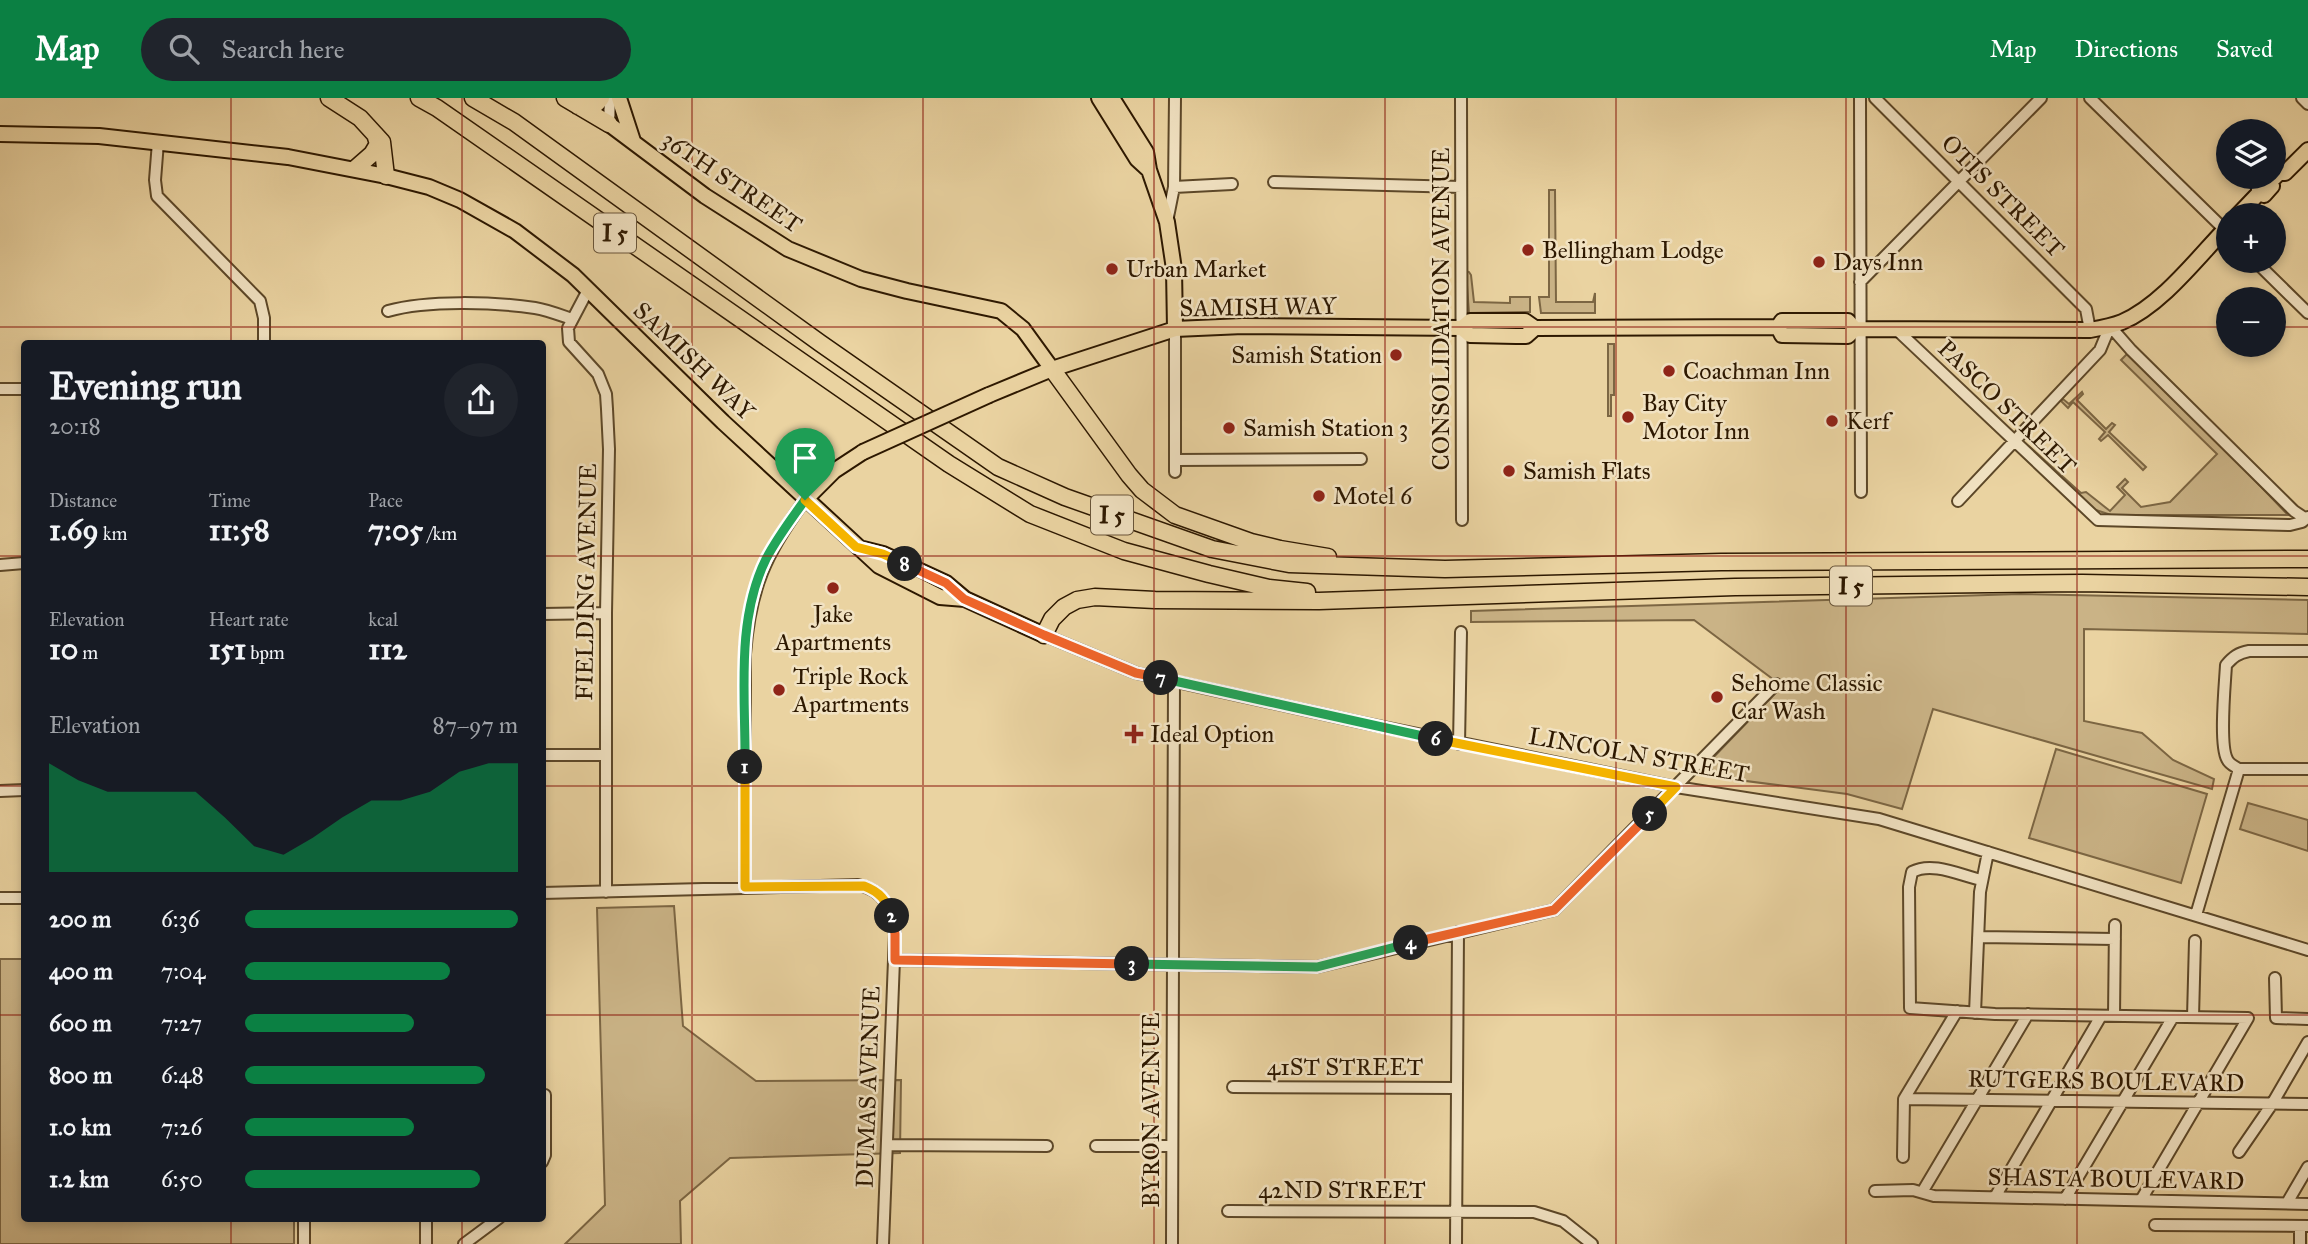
<!DOCTYPE html>
<meta charset="utf-8">
<style>
:root{--surface:#171b24;--page:#20242c;--text:#f1f3f6;--muted:#9ea1a6;--accent:#0b8043}
body{margin:0;font-family:"IM FELL Great Primer",serif;background:var(--page);color:var(--text);height:100vh;display:flex;flex-direction:column;font-size:26px;white-space:nowrap}
*{box-sizing:border-box;margin:0}
p{font-size:23px;color:var(--muted)}
.icon{flex:none;width:38px;height:38px;fill:none;stroke:currentColor;stroke-width:2;stroke-linecap:round;stroke-linejoin:round}
.map{position:relative;flex:1;overflow:hidden}
.sheet{position:absolute;left:21px;top:242px;width:525px;height:882px;display:flex;flex-direction:column;background:var(--surface);border-radius:7px;box-shadow:0 4px 10px #0003}
.sheet>*{flex:none}
.tools{position:absolute;left:2216px;top:21px;display:grid;gap:14px}
.tools a{display:grid;place-items:center;width:70px;height:70px;border-radius:50%;background:var(--surface);box-shadow:0 4px 10px #0003;font-size:35px}
.pin{position:absolute;display:grid;place-items:center;width:60px;height:60px;color:#fff;margin:-72px -30px;border-radius:50% 50% 50% 0;rotate:-45deg;box-shadow:0 0 7px #0007}
.pin .icon{rotate:45deg}
.km{position:absolute;width:35px;height:35px;margin:-18px;border-radius:50%;background:#222;color:#fff;font-size:19px;line-height:35px;text-align:center}
.round{display:grid;place-items:center;flex:none;width:74px;height:74px;border-radius:37px;background:var(--page)}
.headline{display:flex;align-items:center;justify-content:space-between;height:119px;padding:0 28px}
h1{font-size:38px;font-weight:700;line-height:52px}
.stats{display:grid;grid-template-columns:repeat(3,1fr);gap:10px;height:119px;padding:7px 28px}
.stats div{display:grid;align-content:center}
.stats b{font-size:30px;font-weight:700}
.stats small{font-size:19px;font-weight:400}
.stats p{font-size:19px}
.chart{height:196px;padding:14px 28px}
.chart p{display:flex;justify-content:space-between}
.chart svg{width:100%;height:126px;margin-top:7px;fill:var(--accent);opacity:.7}
ul{padding:0 28px;list-style:none;font-size:23px}
li{display:grid;grid-template-columns:112px 84px 1fr;align-items:center;height:52px}
li i{height:18px;border-radius:9px;background:var(--accent)}
header{display:flex;align-items:center;gap:42px;box-sizing:border-box;height:98px;padding:0 35px;background:var(--accent);color:#fff}
header strong{font-size:33px}
nav{display:flex;gap:38px;margin-inline-start:auto;font-size:24px}
.search{width:490px;height:63px;background:var(--page);display:flex;align-items:center;gap:18px;box-sizing:border-box;padding:0 24px;border-radius:38px;color:var(--muted);font-size:26px}
.map>svg:first-child{display:block}
</style>
<header>
<strong>Map</strong>
<div class="search"><svg class="icon" aria-label="search" viewBox="0 0 24 24"><circle cx="10" cy="10" r="6"/><path d="M15 15l6 6"/></svg>Search here</div>
<nav><a>Map</a><a>Directions</a><a>Saved</a></nav>
</header>
<div class="map">
<svg width="2308" height="1146" viewBox="0 0 2308 1146">
<rect width="100%" height="100%" fill="#ead3a1"/>
<filter id="stains"><feTurbulence type="fractalNoise" baseFrequency=".00286" numOctaves="4"/><feColorMatrix values="0 0 0 0 .2 0 0 0 0 .09 0 0 0 0 .02 0 0 0 .5 -.17"/></filter>
<radialGradient id="worn" r=".72"><stop offset=".6" stop-color="#630" stop-opacity="0"/><stop offset="1" stop-color="#630" stop-opacity=".3"/></radialGradient>
<!-- green -->
<path fill="#cab386" stroke="#7c6643" stroke-width="2" d="M1549 92H1555L1556 204H1593L1595 195V215H1541L1539 199H1549Z
M1466 173 1469 174 1471 177 1474 204 1510 205V199H1530V214L1469 215Z
M1608 246H1614V297H1611V318H1608Z
M2127 256 2222 348 2288 417H2111L2093 411 2024 347 2026 346 2031 350 2081 395 2086 394 2110 413 2125 397 2117 389 2125 381 2128 384 2122 390 2141 409 2170 404 2217 356 2121 262Z
M2082 294 2083 296 2077 302 2106 331 2112 325 2115 327 2109 334 2146 369 2143 372 2108 337 2101 343 2099 341 2105 334 2073 304 2068 310 2061 303 2063 301 2069 306Z
M2020 496 2308 502V536L2084 531V623L2142 635 2173 662 2214 681 2212 691 1933 611 1902 711 1847 696 1715 679 1709 664 1782 588 1694 522 1471 524V513Z
M2056 651 2207 696 2181 785 2029 740Z
M2248 705 2308 722V753L2240 731Z
M674 808 683 928 756 983 901 982 900 1055 730 1060 680 1103 681 1146H565L605 1107 597 810Z
M0 861H24V1120H294V1146H0Z"/>
<g fill="none" stroke-linecap="round" stroke-linejoin="round">
<defs>
<path id="minor" d="M1461 0 1462 422
M1860 0 1861 394
M1875 0 2086 211 2090 232
M2090 0 2228 135
M2302 0 2308 6
M609 26 610 0
M158 44 155 82 157 98 260 203 264 220V245
M1274 84 1461 89
M1174 89 1232 86
M1167 124 1174 89 1175 0
M2255 163 2308 215
M1860 184 2041 0
M588 192 568 230 569 244 598 276 606 296 607 311 609 351 606 515V794
M388 213C427 202 495 204 535 210 547 212 560 217 572 221
M1175 231V374
M1896 231 2098 422 2290 427 2302 424 2308 419
M0 291H24
M1175 362 1361 361
M1958 403 2100 252 2110 228 2131 252 2294 413 2306 421
M0 467 24 465
M542 516 606 515
M1044 537 1136 575 1359 624 1676 689 1879 721 2308 852
M2308 553H2249C2238 555 2233 559 2226 567 2225 586 2219 646 2227 661 2229 666 2234 668 2239 671H2308
M1459 646 1461 534
M542 657H606
M0 693 24 692
M1981 782C1960 777 1932 763 1912 774L1909 789 1910 910 1995 916 2248 920 2141 1102
M745 789V556C750 490 766 455 805 402
M542 795 858 787C884 792 892 811 895 836L883 1146
M0 800H24
M2196 817 2239 671
M1978 839 2115 841
M895 862 1317 869 1554 812 1776 586
M2275 880 2276 920 2308 921
M1975 915 1980 794 1988 754
M2114 918 2115 827
M2193 919 2195 843
M1233 989 1457 990
M1904 1001 2308 1006
M887 1047 1047 1048
M1096 1048H1172
M2239 1054 2272 1006 2308 944
M1903 1059 1904 1001 1957 913
M542 1064 545 1057V997
M1875 1093 1913 1092 1934 1098 2308 1106
M1924 1095V1091L2028 916
M1995 1099 2101 918
M2065 1101 2173 919
M2287 1105 2308 1069
M1228 1113 1534 1114 1563 1123 1592 1146
M304 1120V1146
M2155 1127 2308 1128
M2300 1128V1146
M426 1146V1120
M464 1146 499 1120
M1172 1146 1174 583
M1456 1146 1458 834"/>
<path id="major" d="M619 0 633 43
M1099 0 1137 61 1149 72
M1112 0 1146 54 1149 72 1167 124 1174 171 1175 231
M609 26 705 98 788 151 861 181 907 193 1001 213 1023 231 1052 271
M0 36 99 38 288 59 386 78 429 89 460 102 515 133 573 177 723 324 879 468 940 499 965 501
M2259 95 2264 97 2272 88 2271 83 2279 75H2285L2308 52
M2238 117 2259 95V89
M1778 229 1782 237 1848 238 1855 231 2090 232C2101 230 2112 228 2122 224 2162 207 2198 159 2228 128
M1778 229 1782 223H1848L1855 231
M1462 230 1470 223H1525L1535 230 1778 229
M1462 230 1470 237 1516 238H1526L1535 230
M989 297 1052 271 1175 231 1243 228 1462 230
M805 402 834 373 863 354
M863 451 883 456 946 485 965 501 1044 537"/>
<path id="highway" d="M329 0 360 20 382 44 386 78
M419 0 437 10 949 366 1030 416 1124 453 1209 476 1269 490 1307 494
M473 0 514 24 820 245 998 369 1065 399 1212 451 1289 466 1445 471 1721 464 2308 461
M565 0 609 26
M578 8 597 5 601 0
M356 70 372 56 378 46 375 36
M1052 271 1129 377 1142 392 1175 417 1251 444 1280 451 1328 459
M1044 537 1052 521 1064 509 1077 502 1095 499 1155 502 1319 503 1735 489 2082 485 2308 489"/>
</defs>
<!-- minor casing -->
<use href="#minor" stroke="#5c4728" stroke-width="14"/>
<!-- major casing -->
<use href="#major" stroke="#2d1800" stroke-width="18"/>
<!-- highway casing -->
<use href="#highway" stroke="#2d1800" stroke-width="19"/>
<!-- minor -->
<use href="#minor" stroke="#f1e2c2" stroke-width="10"/>
<!-- major -->
<use href="#major" stroke="#ead3a1" stroke-width="14"/>
<!-- highway -->
<use href="#highway" stroke="#ead3a1" stroke-width="16"/>
<defs>
<path id="major-bridge" d="M863 354 989 297"/>
</defs>
<!-- major-bridge casing -->
<use href="#major-bridge" stroke="#2d1800" stroke-width="18" stroke-linecap="butt"/>
<!-- major-bridge -->
<use href="#major-bridge" stroke="#ead3a1" stroke-width="14"/>
</g>
<g fill="none" stroke-linecap="round" stroke-linejoin="round">
<defs>
<path id="split-1" d="M745 669C746 601 735 524 766 461 777 440 791 421 805 402"/>
<path id="split-2" d="M745 669V789L864 788C880 794 886 802 892 818"/>
<path id="split-3" d="M892 818 895 836V862L1132 866"/>
<path id="split-4" d="M1132 866 1317 869 1411 845"/>
<path id="split-5" d="M1411 845 1554 812 1650 716"/>
<path id="split-6" d="M1436 641 1676 689 1650 716"/>
<path id="split-7" d="M1161 580 1436 641"/>
<path id="split-8" d="M905 466 946 485 964 501 1044 537 1136 575 1161 580"/>
<path id="split-9" d="M805 402 856 449 883 456 905 466"/>
</defs>
<!-- split-1 casing -->
<use href="#split-1" stroke="#fff" stroke-width="14"/>
<!-- split-2 casing -->
<use href="#split-2" stroke="#fff" stroke-width="14"/>
<!-- split-3 casing -->
<use href="#split-3" stroke="#fff" stroke-width="14"/>
<!-- split-4 casing -->
<use href="#split-4" stroke="#fff" stroke-width="14"/>
<!-- split-5 casing -->
<use href="#split-5" stroke="#fff" stroke-width="14"/>
<!-- split-6 casing -->
<use href="#split-6" stroke="#fff" stroke-width="14"/>
<!-- split-7 casing -->
<use href="#split-7" stroke="#fff" stroke-width="14"/>
<!-- split-8 casing -->
<use href="#split-8" stroke="#fff" stroke-width="14"/>
<!-- split-9 casing -->
<use href="#split-9" stroke="#fff" stroke-width="14"/>
<!-- split-1 -->
<use href="#split-1" stroke="#22a559" stroke-width="9"/>
<!-- split-2 -->
<use href="#split-2" stroke="#f5b400" stroke-width="9"/>
<!-- split-3 -->
<use href="#split-3" stroke="#f0652b" stroke-width="9"/>
<!-- split-4 -->
<use href="#split-4" stroke="#22a559" stroke-width="9"/>
<!-- split-5 -->
<use href="#split-5" stroke="#f0652b" stroke-width="9"/>
<!-- split-6 -->
<use href="#split-6" stroke="#f5b400" stroke-width="9"/>
<!-- split-7 -->
<use href="#split-7" stroke="#22a559" stroke-width="9"/>
<!-- split-8 -->
<use href="#split-8" stroke="#f0652b" stroke-width="9"/>
<!-- split-9 -->
<use href="#split-9" stroke="#f5b400" stroke-width="9"/>
</g>
<!-- grid -->
<path fill="none" stroke="#8f2418" stroke-width="2" stroke-opacity="0.55" d="M231 0V245M462 0V245M692 0V1146M923 0V1146M1154 0V1146M1385 0V1146M1616 0V1146M1846 0V1146M2077 0V1146M0 229H2228M2273 229H2308M0 458H24M542 458H2308M0 688H24M542 688H2308M0 917H24M542 917H2308M231 1120V1146M462 1120V1146"/>
<!-- markers -->
<g fill="#8f2418" stroke="#f1e2c2" stroke-width="2.5">
<circle cx="1528" cy="152" r="7"/>
<circle cx="1819" cy="164" r="7"/>
<circle cx="1112" cy="171" r="7"/>
<circle cx="1396" cy="257" r="7"/>
<circle cx="1669" cy="273" r="7"/>
<circle cx="1628" cy="319" r="7"/>
<circle cx="1832" cy="323" r="7"/>
<circle cx="1229" cy="330" r="7"/>
<circle cx="1509" cy="373" r="7"/>
<circle cx="1319" cy="398" r="7"/>
<circle cx="833" cy="490" r="7"/>
<circle cx="779" cy="592" r="7"/>
<circle cx="1717" cy="599" r="7"/>
<path d="M1130.5 625.5h7v7h7v7h-7v7h-7v-7h-7v-7h7z"/>
</g>
<g text-anchor="middle" dominant-baseline="central" stroke-width="5" stroke-linejoin="round" paint-order="stroke">
<!-- shield labels -->
<g fill="#f1e2c2" stroke="#68553a" stroke-width="2">
<rect x="594" y="115.5" width="42" height="39" rx="5"/>
<rect x="1091" y="397.5" width="42" height="39" rx="5"/>
<rect x="1830" y="468.5" width="42" height="39" rx="5"/>
</g>
<g font-size="23" font-weight="bold" fill="#2d1800">
<text x="615" y="135">I 5</text>
<text x="1112" y="417">I 5</text>
<text x="1851" y="488">I 5</text>
</g>
<!-- street labels -->
<g font-size="24" fill="#2d1800" stroke="#f1e2c2">
<text transform="translate(732 84) rotate(34)">36TH STREET</text>
<text transform="translate(2003 98) rotate(45)">OTIS STREET</text>
<text transform="translate(1258 209) rotate(-1)">SAMISH WAY</text>
<text transform="translate(1441 211) rotate(-90)">CONSOLIDATION AVENUE</text>
<text transform="translate(694 263) rotate(44)">SAMISH WAY</text>
<text transform="translate(2007 309) rotate(44)">PASCO STREET</text>
<text transform="translate(586 484) rotate(-89)">FIELDING AVENUE</text>
<text transform="translate(1639 657) rotate(10)">LINCOLN STREET</text>
<text x="1345" y="969">41ST STREET</text>
<text transform="translate(2106 983) rotate(1)">RUTGERS BOULEVARD</text>
<text transform="translate(868 989) rotate(-88)">DUMAS AVENUE</text>
<text transform="translate(1151 1012) rotate(-90)">BYRON AVENUE</text>
<text transform="translate(2116 1081) rotate(1)">SHASTA BOULEVARD</text>
<text x="1342" y="1092">42ND STREET</text>
</g>
<!-- poi labels -->
<g font-size="24" fill="#2d1800" stroke="#f1e2c2" text-anchor="start">
<text x="1542" y="152">Bellingham Lodge</text>
<text x="1833" y="164">Days Inn</text>
<text x="1126" y="171">Urban Market</text>
<text x="1382" y="257" text-anchor="end">Samish Station</text>
<text x="1683" y="273">Coachman Inn</text>
<text x="1642" y="305">Bay City<tspan x="1642" dy="28">Motor Inn</tspan></text>
<text x="1846" y="323">Kerf</text>
<text x="1243" y="330">Samish Station 3</text>
<text x="1523" y="373">Samish Flats</text>
<text x="1333" y="398">Motel 6</text>
<text x="833" y="516" text-anchor="middle">Jake<tspan x="833" dy="28">Apartments</tspan></text>
<text x="793" y="578">Triple Rock<tspan x="793" dy="28">Apartments</tspan></text>
<text x="1731" y="585">Sehome Classic<tspan x="1731" dy="28">Car Wash</tspan></text>
<text x="1150" y="636">Ideal Option</text>
</g>
</g>
<rect width="100%" height="100%" filter="url(#stains)"/>
<rect width="100%" height="100%" fill="url(#worn)"/>
</svg>
<div class="tools">
<a><svg class="icon" aria-label="layers" viewBox="0 0 24 24"><path d="M12 4l9 5-9 5-9-5zM3 14l9 5 9-5"/></svg></a>
<a>+</a>
<a>−</a>
</div>
<div class="pin" style="left:805px;top:402px;background:#1e9e55"><svg class="icon" aria-label="arrive" viewBox="0 0 24 24"><path d="M6 21V4h12l-3 4 3 4H6"/></svg></div>
<b class="km" style="left:745px;top:669px">1</b>
<b class="km" style="left:892px;top:818px">2</b>
<b class="km" style="left:1132px;top:866px">3</b>
<b class="km" style="left:1411px;top:845px">4</b>
<b class="km" style="left:1650px;top:716px">5</b>
<b class="km" style="left:1436px;top:641px">6</b>
<b class="km" style="left:1161px;top:580px">7</b>
<b class="km" style="left:905px;top:466px">8</b>
<section class="sheet">
<div class="headline"><div><h1>Evening run</h1><p>20:18</p></div><a class="round"><svg class="icon" aria-label="share" viewBox="0 0 24 24"><path d="M12 15V3M7 8l5-5 5 5M5 13v7h14v-7"/></svg></a></div>
<div class="stats">
<div><p>Distance</p><b>1.69<small> km</small></b></div>
<div><p>Time</p><b>11:58</b></div>
<div><p>Pace</p><b>7:05<small> /km</small></b></div>
</div>
<div class="stats">
<div><p>Elevation</p><b>10<small> m</small></b></div>
<div><p>Heart rate</p><b>151<small> bpm</small></b></div>
<div><p>kcal</p><b>112</b></div>
</div>
<div class="chart"><p><span>Elevation</span>87–97 m</p>
<svg viewBox="0 0 160 44" preserveAspectRatio="none"><path d="M0 44V6L10 12L20 16L30 16L40 16L50 16L60 25L70 35L80 38L90 32L100 25L110 19L120 19L130 16L140 9L150 6L160 6V44z"/></svg>
</div>
<ul>
<li><b>200 m</b>6:36<i style="width:100%"></i></li>
<li><b>400 m</b>7:04<i style="width:75%"></i></li>
<li><b>600 m</b>7:27<i style="width:62%"></i></li>
<li><b>800 m</b>6:48<i style="width:88%"></i></li>
<li><b>1.0 km</b>7:26<i style="width:62%"></i></li>
<li><b>1.2 km</b>6:50<i style="width:86%"></i></li>
</ul>
</section>
</div>
